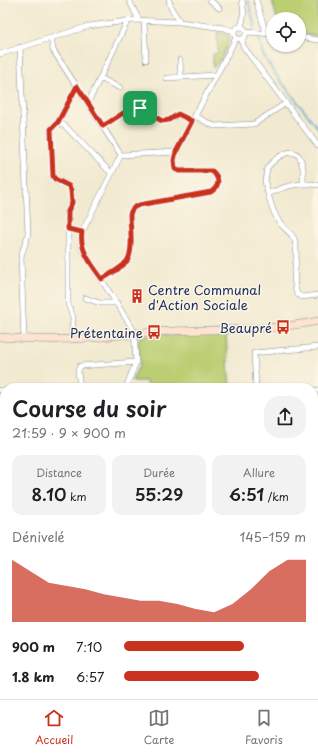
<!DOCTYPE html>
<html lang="fr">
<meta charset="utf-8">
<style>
:root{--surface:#fff;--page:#f2f2f2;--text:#202124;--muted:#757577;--line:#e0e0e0;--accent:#c8321e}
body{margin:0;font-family:"Playpen Sans",sans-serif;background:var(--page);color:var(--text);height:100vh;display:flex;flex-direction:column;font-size:15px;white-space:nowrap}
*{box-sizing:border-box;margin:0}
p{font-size:13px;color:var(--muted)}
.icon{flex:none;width:22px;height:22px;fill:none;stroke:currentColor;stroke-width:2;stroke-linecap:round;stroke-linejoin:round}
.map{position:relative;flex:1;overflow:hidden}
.drawer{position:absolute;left:0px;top:383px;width:318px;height:316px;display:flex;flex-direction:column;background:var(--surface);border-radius:16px 16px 0 0;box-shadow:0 1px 3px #0004}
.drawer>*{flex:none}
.controls{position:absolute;left:266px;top:12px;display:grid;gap:8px}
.controls a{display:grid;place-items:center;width:40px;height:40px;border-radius:50%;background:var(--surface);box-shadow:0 1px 3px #0004;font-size:20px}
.pin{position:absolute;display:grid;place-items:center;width:34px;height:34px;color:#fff;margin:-17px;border-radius:8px;box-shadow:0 2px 6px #0006}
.round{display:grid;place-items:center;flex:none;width:42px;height:42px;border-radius:16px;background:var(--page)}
.overview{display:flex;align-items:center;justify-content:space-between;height:68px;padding:0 12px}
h1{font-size:22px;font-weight:600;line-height:30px}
.metrics{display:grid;grid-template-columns:repeat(3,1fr);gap:6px;height:68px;padding:4px 12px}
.metrics div{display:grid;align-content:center;border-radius:10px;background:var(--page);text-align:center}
.metrics b{font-size:17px;font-weight:600}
.metrics small{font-size:11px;font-weight:400}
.metrics p{font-size:11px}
.chart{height:112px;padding:8px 12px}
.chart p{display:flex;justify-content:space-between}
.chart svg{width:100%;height:72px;margin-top:4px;fill:var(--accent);opacity:.7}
ul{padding:0 12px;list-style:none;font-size:13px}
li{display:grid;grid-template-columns:64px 48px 1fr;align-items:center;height:30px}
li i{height:10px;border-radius:5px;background:var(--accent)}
.menu{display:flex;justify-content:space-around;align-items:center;height:56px;border-top:1px solid var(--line);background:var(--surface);font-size:11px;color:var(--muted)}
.menu a{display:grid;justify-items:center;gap:2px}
.menu .current{color:var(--accent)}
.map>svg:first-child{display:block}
</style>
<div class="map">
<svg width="318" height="699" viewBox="0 0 318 699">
<rect width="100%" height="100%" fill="#fcf5e5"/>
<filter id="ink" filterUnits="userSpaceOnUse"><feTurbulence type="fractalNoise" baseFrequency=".025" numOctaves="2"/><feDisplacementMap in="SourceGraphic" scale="8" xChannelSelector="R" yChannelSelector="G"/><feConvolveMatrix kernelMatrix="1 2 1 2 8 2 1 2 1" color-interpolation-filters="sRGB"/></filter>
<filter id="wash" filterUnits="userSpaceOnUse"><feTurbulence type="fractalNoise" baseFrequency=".012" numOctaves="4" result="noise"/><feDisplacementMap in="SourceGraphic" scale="16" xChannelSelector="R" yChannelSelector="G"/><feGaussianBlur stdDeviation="0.9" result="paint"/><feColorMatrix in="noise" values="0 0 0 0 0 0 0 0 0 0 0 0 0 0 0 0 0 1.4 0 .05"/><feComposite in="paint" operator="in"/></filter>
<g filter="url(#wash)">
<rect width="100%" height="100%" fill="#f2ead0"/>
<!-- green -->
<path fill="#bbce72" stroke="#6b7e68" d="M272 0H318V36L299 33V19H277Z
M217 32 229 34C231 43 220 62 213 68V54L218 53Z
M222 332 226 336 230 388H147L146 381H133L132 380 140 364 138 343 140 336Z
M318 466V491L315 497 313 489V467Z
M135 694H159C153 699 143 699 135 699Z"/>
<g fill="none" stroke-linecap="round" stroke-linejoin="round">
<!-- stream -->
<path stroke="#5aa7d3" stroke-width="1.5" d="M248 0 255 27
M259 37 263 55 273 71 318 128"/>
<!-- canal -->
<path stroke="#5aa7d3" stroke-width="5" d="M308 699 318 696"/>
</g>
</g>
<g filter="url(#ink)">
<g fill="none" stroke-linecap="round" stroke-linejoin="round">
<defs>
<path id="street" d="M129 0 139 20
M169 0 171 8 180 22
M210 0 219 8
M256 0 266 33
M144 20 146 60
M234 33a6 6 0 1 1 12 0a6 6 0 1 1-12 0Z
M240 27C245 19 244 9 242 0
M246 32 273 34
M299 37 318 40
M51 38 53 50 121 155
M242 39 243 46 318 146
M20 47 28 233C27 241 23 248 21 257L24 339
M0 54 89 26 134 20 180 22 224 28 234 31
M180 60 181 77
M100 78 120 88
M167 78 216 75
M88 103 128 20
M195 116 214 126 254 124 286 103
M58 122 65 126 111 173
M103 126 131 108H140L162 121 169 120 179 115 192 121
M318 185C299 182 285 186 268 194 271 204 273 214 280 223 285 230 292 232 295 241 300 259 290 276 297 294L302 297 318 295
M268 194 265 182 267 168C276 157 297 141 302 164 304 170 303 177 303 183
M68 229 82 232
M101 279C110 274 121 269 127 261 134 251 130 226 130 214 132 208 134 207 139 205L211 192C220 186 220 178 212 171H179L175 169 174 160 176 152
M85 298 100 303H117
M72 339 73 317 68 304V211C71 205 75 192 69 186 64 181 56 183 53 176L51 129 58 122 77 86
M80 388 78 371 80 366 136 362
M126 388 136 362 134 331 82 249 81 240 82 232 121 155 176 152 236 38
M256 388 254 353 318 347
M0 390H5
M313 391 318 390
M0 419H5
M0 446 5 444
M0 479H5
M313 512 318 502
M313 546 318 547
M91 699 92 694"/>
<path id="secondary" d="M0 337C24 339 49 340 73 339 106 338 139 332 173 331 222 329 270 331 318 321
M0 540H5
M313 577 318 578
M0 688H5"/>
</defs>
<!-- street casing -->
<use href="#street" stroke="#868c97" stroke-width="6"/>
<!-- secondary casing -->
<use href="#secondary" stroke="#868c97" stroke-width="8"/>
<!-- street -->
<use href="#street" stroke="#fff" stroke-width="5"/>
<!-- secondary -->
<use href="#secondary" stroke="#fde4d1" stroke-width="7"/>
</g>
</g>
<g fill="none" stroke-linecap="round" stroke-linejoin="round" filter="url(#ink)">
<defs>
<path id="route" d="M77 86 103 126 131 108H140L162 121 169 120 178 114 192 121 176 152 174 160 175 169 179 171H212C220 178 220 186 211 192L139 205C134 207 132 208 130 214 130 226 134 251 127 261 121 269 110 274 102 279 92 265 79 250 82 232L68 229V211L72 203 71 190 69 186 55 179 53 176 51 129 58 122Z"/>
</defs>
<!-- route casing -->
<use href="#route" stroke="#fff" stroke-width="8"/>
<!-- route -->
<use href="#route" stroke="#c8321e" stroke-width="5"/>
</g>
<!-- icons -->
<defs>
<symbol id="building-bare" viewBox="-9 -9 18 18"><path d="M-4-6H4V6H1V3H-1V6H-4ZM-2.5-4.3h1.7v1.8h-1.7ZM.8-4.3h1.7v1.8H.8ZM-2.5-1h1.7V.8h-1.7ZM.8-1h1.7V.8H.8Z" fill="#c8321e" stroke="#fcf5e5" stroke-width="2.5" paint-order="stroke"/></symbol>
<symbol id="bus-bare" viewBox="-9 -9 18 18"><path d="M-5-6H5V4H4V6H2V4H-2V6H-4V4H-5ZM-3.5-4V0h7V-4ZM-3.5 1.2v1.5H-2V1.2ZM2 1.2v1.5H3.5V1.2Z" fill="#c8321e" stroke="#fcf5e5" stroke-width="2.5" paint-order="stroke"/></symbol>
</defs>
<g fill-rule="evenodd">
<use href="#building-bare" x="127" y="286" width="20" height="20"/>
<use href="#bus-bare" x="273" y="317" width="20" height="20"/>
<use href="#bus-bare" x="144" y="322" width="20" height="20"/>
</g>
<g text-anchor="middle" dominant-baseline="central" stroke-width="3" stroke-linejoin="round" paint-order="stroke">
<!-- poi labels -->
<g font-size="13" fill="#1b2f5e" stroke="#fcf5e5" text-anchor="end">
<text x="148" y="289" text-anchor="start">Centre Communal<tspan x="148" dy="15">d'Action Sociale</tspan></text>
<text x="272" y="327">Beaupré</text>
<text x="143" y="332">Prétentaine</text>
</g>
</g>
</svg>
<div class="controls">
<a><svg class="icon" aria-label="locate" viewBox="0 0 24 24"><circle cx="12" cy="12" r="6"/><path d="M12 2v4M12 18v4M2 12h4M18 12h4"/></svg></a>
</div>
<div class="pin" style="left:140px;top:108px;background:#1e9e55"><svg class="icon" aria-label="arrive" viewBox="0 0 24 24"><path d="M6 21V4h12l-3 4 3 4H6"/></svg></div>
<section class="drawer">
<div class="overview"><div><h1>Course du soir</h1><p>21:59 · 9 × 900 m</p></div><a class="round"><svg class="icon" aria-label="share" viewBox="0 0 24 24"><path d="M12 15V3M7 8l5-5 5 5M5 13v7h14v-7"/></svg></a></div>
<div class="metrics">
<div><p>Distance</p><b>8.10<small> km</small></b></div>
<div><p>Durée</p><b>55:29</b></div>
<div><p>Allure</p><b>6:51<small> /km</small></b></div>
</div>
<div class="chart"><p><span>Dénivelé</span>145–159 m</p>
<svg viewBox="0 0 160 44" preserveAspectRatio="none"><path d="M0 44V6L10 13L20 20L30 22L40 24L50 27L60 29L70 31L80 31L90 33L100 36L110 38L120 33L130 24L140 13L150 6L160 6V44z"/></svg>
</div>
<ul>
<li><b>900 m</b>7:10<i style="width:66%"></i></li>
<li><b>1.8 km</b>6:57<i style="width:74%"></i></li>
</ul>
</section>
</div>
<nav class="menu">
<a class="current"><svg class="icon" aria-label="home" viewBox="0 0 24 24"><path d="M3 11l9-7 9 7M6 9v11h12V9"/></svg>Accueil</a>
<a><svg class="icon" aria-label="map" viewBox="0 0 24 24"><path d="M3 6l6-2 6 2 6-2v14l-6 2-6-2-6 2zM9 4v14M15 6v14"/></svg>Carte</a>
<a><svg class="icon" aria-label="saved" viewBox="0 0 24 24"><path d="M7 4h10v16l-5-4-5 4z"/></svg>Favoris</a>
</nav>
